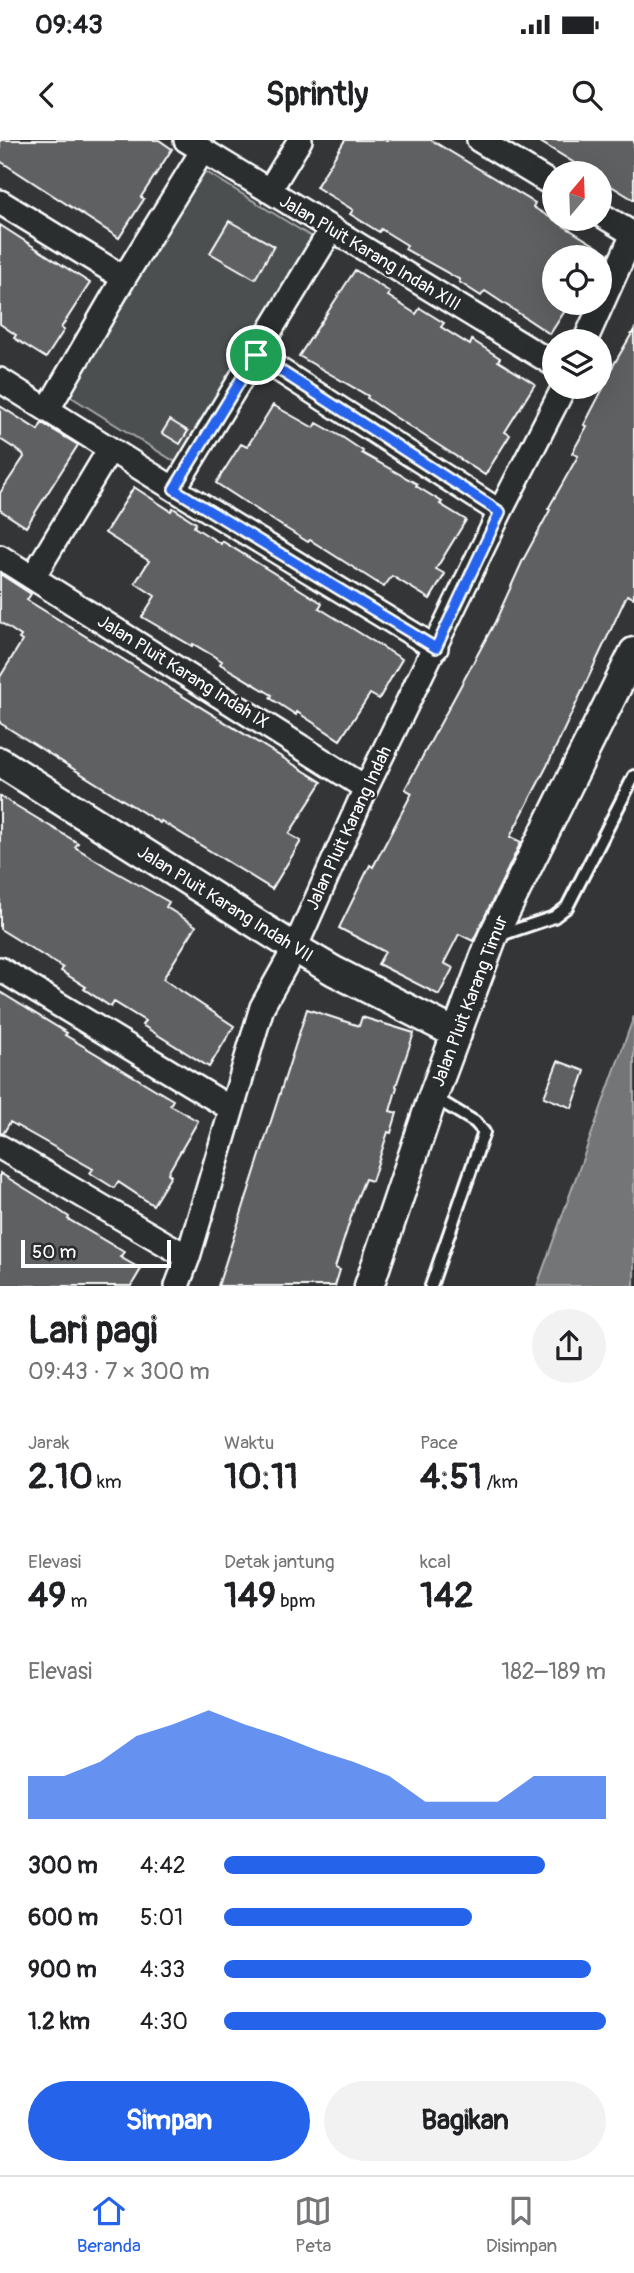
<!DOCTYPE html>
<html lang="id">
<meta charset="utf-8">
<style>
:root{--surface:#fff;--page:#f2f2f2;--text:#202124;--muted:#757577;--line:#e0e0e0;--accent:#2563eb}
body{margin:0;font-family:Pangolin,sans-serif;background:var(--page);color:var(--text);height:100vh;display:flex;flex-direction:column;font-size:26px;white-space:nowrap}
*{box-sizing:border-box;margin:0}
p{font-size:23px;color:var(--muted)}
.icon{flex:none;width:38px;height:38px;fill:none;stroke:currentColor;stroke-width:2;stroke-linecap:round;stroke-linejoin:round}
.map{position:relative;height:1146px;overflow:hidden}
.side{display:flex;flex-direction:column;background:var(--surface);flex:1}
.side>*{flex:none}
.needle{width:46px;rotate:19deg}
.controls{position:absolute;left:542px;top:21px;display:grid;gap:14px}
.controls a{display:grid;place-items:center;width:70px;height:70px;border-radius:50%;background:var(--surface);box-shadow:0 7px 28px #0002;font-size:35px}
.scale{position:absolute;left:21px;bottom:18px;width:150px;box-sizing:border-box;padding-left:7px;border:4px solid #fff;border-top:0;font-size:19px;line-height:24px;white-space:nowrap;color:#fff;-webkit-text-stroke:5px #2a2d2e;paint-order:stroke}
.pin{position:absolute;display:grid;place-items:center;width:60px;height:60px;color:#fff;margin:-30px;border:4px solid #fff;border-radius:50%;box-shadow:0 2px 7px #0007}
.round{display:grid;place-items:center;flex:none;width:74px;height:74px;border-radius:37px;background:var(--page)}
.overview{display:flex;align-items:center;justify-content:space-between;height:119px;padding:0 28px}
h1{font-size:38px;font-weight:800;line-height:52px}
.metrics{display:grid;grid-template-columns:repeat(3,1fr);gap:10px;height:119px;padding:7px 28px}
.metrics div{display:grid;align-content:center}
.metrics b{font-size:35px;font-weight:800}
.metrics small{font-size:19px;font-weight:400}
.metrics p{font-size:19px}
.chart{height:196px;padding:14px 28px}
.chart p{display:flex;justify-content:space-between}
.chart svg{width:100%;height:126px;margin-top:7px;fill:var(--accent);opacity:.7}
.primary-button{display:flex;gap:14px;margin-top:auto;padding:14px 28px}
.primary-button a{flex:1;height:80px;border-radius:42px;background:var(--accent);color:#fff;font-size:28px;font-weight:800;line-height:80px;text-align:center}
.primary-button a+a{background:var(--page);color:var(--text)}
ul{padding:0 28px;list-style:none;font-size:23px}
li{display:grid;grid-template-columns:112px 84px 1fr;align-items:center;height:52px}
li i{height:18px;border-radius:9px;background:var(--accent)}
.status{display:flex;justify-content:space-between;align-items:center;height:49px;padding:0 35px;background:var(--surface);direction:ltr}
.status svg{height:19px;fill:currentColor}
header{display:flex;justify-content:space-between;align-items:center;height:91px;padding:0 28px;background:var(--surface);font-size:32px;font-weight:800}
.menu{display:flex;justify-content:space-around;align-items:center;height:98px;border-top:2px solid var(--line);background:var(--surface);font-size:19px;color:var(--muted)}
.menu a{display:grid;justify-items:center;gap:4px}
.menu .on{color:var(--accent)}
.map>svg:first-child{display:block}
</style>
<div class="status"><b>09:43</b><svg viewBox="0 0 49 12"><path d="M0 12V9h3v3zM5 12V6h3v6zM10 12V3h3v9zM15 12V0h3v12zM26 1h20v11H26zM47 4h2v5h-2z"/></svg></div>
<header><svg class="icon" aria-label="back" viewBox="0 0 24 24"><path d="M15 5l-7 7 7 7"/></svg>Sprintly<svg class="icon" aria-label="search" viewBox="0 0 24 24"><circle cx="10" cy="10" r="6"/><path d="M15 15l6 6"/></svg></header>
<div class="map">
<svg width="634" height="1146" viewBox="0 0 634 1146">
<rect width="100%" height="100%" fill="#333536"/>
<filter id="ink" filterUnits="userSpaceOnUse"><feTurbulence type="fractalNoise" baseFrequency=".0143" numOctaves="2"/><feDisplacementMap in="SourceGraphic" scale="14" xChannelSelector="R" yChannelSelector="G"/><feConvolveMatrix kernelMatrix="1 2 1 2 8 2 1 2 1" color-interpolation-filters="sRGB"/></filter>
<g filter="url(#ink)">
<!-- green -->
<path fill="#4c4f50" stroke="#a6a7a8" stroke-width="2" d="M200 28 333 110 193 333 60 250Z"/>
<!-- water -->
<path fill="#737576" stroke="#abacad" stroke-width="2" d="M634 876V1146H537Z"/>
<!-- building -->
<path fill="#5f6162" stroke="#fff" stroke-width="2" d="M0 0H159L172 9 141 57 144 59 119 98 0 21Z
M345 0H431L535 63 533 67 609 114 607 117H555V163H570L550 194 485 151 481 156 459 142 460 140 405 109 407 105 381 89 379 92 350 74 353 70 316 47Z
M537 0H634V60L600 39V33H591Z
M229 81 274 106 255 139 210 113Z
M0 85 90 143 61 188 64 190 46 218 14 198 16 195 0 184Z
M355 130 390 152 388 156 416 174 420 168 444 183 441 187 470 205 472 200 500 218 498 221 535 244 505 292 510 295 485 335 392 275 367 258 368 256 299 216Z
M634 190V458L627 455 547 626 510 697 521 702 473 801 459 794 444 823 453 828 439 855 378 824 385 812 339 788 370 725 373 727 412 653 405 649 495 482 523 420 550 370 548 369 578 316 572 313 587 286 584 285 609 237 607 236Z
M273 265 314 288 317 283 342 297 363 311 362 313 417 344 416 346 442 362 440 364 466 380 436 429 445 434 430 459 392 436 384 447 310 400 308 402 282 386 216 343 241 304 247 307Z
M0 266 38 290 42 283 78 305 26 387 0 370V353L24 317 23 314 0 299Z
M170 280 188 291 180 304 162 293Z
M134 347 171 371 173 368 196 383 194 387 221 404 222 401 322 463 319 468 402 519 379 559 370 554 340 600 297 572 296 575 270 558 272 555 220 524 222 521 193 504 192 506 142 477 155 456 135 443 149 421 105 393Z
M0 434 31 454 27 460 322 642 289 694 301 701 272 749 161 681 160 683 0 583V537L22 501 19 499 21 496 0 482Z
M0 656 78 703 75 707 107 727 169 762 166 767 196 786 163 839 234 886 209 927 142 885 145 881 114 862 111 867 84 849 86 847 61 831 63 828 0 789Z
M0 852 67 893 65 895 173 960 170 965 198 981 168 1033 171 1036 153 1065 118 1042 114 1048 90 1033 93 1029 10 982 3 994 0 993Z
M307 869 359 886 362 877 414 893 396 946 397 947 390 971 397 973 391 993 388 992 372 1041 365 1039 357 1058 335 1128 340 1130 335 1146H218Z
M558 921 585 931 572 968 544 957Z
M0 1033 44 1060 69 1077 68 1079 124 1112 120 1117 141 1129 131 1146H0Z"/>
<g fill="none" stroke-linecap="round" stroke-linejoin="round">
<defs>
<path id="service" d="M498 796 554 777 567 767 634 636
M431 1146 484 992 475 982 435 958"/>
<path id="minor" d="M186 0 555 225
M479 0 555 46
M269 51 300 0
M0 62 124 138
M600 74 633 94
M585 201 634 92
M256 215 500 372
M0 240 174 349 436 508
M48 269 124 138 203 10
M174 349 331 90
M0 417 366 648
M33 437 110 309
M0 829 230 968
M0 1007 188 1117
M177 1146 188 1117 262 867 295 808 366 648 500 372 564 247"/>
<path id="tertiary" d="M0 622 295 808 334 831 457 894
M369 1146 433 956 492 798 634 512"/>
</defs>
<!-- service casing -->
<use href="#service" stroke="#fff" stroke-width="16"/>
<!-- minor casing -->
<use href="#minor" stroke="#fff" stroke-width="28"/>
<!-- tertiary casing -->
<use href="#tertiary" stroke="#fff" stroke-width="33"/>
<!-- service -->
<use href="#service" stroke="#2a2d2e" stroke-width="10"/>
<!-- minor -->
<use href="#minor" stroke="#2a2d2e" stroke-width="23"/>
<!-- tertiary -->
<use href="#tertiary" stroke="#2a2d2e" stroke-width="28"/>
</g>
</g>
<g fill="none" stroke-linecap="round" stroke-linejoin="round" filter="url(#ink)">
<defs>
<path id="route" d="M256 215 500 372 436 508 174 349Z"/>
</defs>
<!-- route casing -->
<use href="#route" stroke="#fff" stroke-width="14"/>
<!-- route -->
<use href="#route" stroke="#2563eb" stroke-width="9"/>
</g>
<g text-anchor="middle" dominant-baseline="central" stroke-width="5" stroke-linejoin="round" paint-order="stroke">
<!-- street labels -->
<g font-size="18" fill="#fff" stroke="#2a2d2e">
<text transform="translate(370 113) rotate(31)">Jalan Pluit Karang Indah XIII</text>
<text transform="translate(183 532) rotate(32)">Jalan Pluit Karang Indah IX</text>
<text transform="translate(349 688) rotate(-65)">Jalan Pluit Karang Indah</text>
<text transform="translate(225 764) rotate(32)">Jalan Pluit Karang Indah VII</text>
<text transform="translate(470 861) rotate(-69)">Jalan Pluit Karang Timur</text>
</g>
</g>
</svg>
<div class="controls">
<a><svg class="needle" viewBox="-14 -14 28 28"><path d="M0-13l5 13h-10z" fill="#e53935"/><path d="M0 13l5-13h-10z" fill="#757577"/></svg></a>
<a><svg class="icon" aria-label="locate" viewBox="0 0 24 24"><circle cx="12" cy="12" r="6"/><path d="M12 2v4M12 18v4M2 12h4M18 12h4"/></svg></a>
<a><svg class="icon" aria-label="layers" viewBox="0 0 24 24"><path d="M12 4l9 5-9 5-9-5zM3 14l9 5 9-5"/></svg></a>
</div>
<div class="scale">50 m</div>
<div class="pin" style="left:256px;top:215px;background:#1e9e55"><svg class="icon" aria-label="arrive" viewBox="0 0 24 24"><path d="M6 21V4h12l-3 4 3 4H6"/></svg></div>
</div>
<section class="side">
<div class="overview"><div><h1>Lari pagi</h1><p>09:43 · 7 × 300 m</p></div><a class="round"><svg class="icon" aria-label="share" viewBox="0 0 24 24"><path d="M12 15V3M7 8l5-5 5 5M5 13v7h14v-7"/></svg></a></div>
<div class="metrics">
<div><p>Jarak</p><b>2.10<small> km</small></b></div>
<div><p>Waktu</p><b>10:11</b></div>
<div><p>Pace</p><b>4:51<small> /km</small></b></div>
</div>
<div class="metrics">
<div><p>Elevasi</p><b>49<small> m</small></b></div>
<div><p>Detak jantung</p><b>149<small> bpm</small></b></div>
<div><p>kcal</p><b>142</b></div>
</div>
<div class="chart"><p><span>Elevasi</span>182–189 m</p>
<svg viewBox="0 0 160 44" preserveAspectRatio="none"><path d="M0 44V29L10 29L20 24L30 15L40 11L50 6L60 11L70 15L80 20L90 24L100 29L110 38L120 38L130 38L140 29L150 29L160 29V44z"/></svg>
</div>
<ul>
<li><b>300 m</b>4:42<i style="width:84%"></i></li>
<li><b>600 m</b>5:01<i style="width:65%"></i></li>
<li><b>900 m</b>4:33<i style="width:96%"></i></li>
<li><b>1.2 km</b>4:30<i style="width:100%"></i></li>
</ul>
<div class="primary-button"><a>Simpan</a><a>Bagikan</a></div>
</section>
<nav class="menu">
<a class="on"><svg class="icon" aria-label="home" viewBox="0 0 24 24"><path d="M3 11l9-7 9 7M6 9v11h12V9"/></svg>Beranda</a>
<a><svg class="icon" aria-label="map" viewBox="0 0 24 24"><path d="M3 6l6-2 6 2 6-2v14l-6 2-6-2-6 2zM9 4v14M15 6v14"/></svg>Peta</a>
<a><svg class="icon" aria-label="saved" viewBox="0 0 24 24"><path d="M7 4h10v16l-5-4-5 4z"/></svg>Disimpan</a>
</nav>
